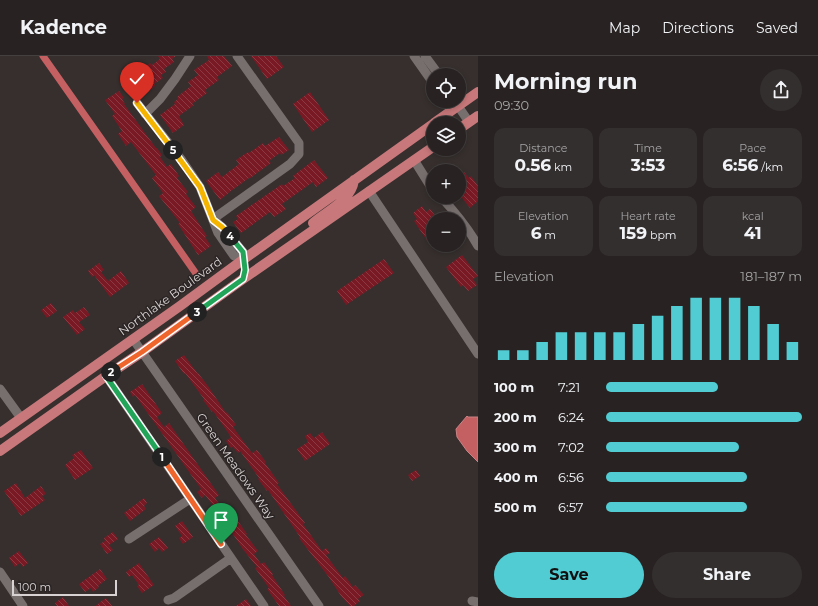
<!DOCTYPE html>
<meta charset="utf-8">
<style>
:root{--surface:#282322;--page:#342f2f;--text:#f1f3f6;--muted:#a5a4a5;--line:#444040;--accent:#51ccd3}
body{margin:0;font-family:Montserrat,sans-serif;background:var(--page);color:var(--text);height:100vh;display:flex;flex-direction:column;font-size:15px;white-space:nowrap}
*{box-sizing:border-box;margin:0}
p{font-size:13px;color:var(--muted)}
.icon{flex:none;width:22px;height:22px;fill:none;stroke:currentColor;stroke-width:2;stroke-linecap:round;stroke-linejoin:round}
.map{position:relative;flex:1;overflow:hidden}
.panel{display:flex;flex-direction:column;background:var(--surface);width:340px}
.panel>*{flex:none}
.controls{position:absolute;left:426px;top:12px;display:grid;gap:8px}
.controls a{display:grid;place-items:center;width:40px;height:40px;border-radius:50%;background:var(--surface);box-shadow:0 2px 6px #0003,0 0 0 1px var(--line);font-size:20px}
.scale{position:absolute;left:12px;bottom:10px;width:105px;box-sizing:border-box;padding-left:4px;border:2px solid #d8d3d2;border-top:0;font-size:11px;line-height:14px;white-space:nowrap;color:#d8d3d2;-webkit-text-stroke:3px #2c2525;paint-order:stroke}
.pin{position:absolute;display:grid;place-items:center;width:34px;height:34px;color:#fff;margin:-41px -17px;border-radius:50% 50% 50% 0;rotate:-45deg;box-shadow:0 0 4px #0007}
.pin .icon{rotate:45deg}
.km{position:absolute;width:20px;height:20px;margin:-10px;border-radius:50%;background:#222;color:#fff;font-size:11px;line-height:20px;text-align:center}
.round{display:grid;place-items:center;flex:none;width:42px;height:42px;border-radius:21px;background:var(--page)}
.summary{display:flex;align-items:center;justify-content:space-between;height:68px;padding:0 16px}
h1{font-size:22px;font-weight:700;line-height:30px}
.stats{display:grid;grid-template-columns:repeat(3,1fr);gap:6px;height:68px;padding:4px 16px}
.stats div{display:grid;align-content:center;border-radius:10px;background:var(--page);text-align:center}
.stats b{font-size:17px;font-weight:700}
.stats small{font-size:11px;font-weight:400}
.stats p{font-size:11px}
.chart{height:112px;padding:8px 16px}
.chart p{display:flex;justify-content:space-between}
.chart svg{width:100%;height:72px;margin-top:4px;stroke:var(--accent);stroke-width:6}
.button{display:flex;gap:8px;margin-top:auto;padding:8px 16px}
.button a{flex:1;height:46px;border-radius:24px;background:var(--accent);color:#111;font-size:16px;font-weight:700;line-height:46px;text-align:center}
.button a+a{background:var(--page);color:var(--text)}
ul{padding:0 16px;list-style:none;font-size:13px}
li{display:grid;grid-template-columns:64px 48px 1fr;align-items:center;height:30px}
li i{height:10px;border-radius:5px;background:var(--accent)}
header{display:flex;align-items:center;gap:24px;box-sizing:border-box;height:56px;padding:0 20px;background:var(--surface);border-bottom:1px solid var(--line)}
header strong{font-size:19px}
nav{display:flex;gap:22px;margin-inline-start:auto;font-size:14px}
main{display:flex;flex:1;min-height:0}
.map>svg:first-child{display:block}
</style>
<header>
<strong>Kadence</strong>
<nav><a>Map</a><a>Directions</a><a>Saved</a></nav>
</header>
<main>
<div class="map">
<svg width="478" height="550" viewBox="0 0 478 550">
<defs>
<pattern id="building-back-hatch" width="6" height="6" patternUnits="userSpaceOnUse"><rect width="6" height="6" fill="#791924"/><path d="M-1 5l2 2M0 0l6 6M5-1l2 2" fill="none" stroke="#8b3a43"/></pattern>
</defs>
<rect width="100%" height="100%" fill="#362f2e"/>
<!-- water -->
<path fill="#c56062" stroke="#cb8284" d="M467 360 468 361H478V406L467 395 457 381 456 373Z"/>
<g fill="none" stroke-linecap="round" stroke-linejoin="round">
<!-- canal -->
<path stroke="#c56062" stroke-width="7" d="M43 0 197 219"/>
</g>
<!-- building -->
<path fill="url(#building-back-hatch)" d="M158 0H176L172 3 174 6 164 13 166 16 161 19 163 22 154 28 155 30 148 36 145 31 140 34 131 22 150 7 152 9 160 3Z
M207 0H224L232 10 217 21 219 24 205 34 207 37 192 48 194 49 179 60 184 69 173 77 160 59 175 48 174 46 178 43 177 41 191 30 188 26 198 19 194 14 209 4Z
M251 0H276L284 11 267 23Z
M119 35 124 42 122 43 125 48H124L156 92H157L162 99 160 101 167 111 171 108 179 120 177 122 188 136 186 138 196 151 191 155 207 180 205 181 211 190 198 199 178 168 180 167 159 140 163 137 152 122 156 119 131 86 126 90 118 78 122 75 112 60 115 58 105 44Z
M310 36 329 64 312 76 293 48Z
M279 81 289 94 281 99 280 97 269 105 271 107 249 123V122L231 135 220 144 206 125 218 116 222 121 239 108 236 104 248 96 249 97 263 87 265 90Z
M314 104 328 122 316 131 313 126 282 148 286 153 274 161 270 156 241 177 233 166 238 163 236 160 282 128 283 130 295 122 293 120Z
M464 116 469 122 471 120 478 130V145L470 152 459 138V119Z
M422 150 426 156 430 153 438 163H433V183L428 186 414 165 417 163 413 157Z
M462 199 478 220 473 223 477 229 468 235 463 229 461 231 446 211Z
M384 203 394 217 346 249 337 235Z
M99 207 104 214 101 216 108 225 121 215 129 227 110 241 94 219 92 221 88 215Z
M51 247 57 255 47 262 41 254Z
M84 251 90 259 79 266 85 273 77 279 63 261 73 254 75 257Z
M184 299 198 318V317L208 330 226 357 227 356 236 369 233 371 252 397 257 394 266 406 265 407 279 427 277 428 305 467 303 468 322 495 326 492 330 497 326 499 343 522 345 520 353 531 355 529 364 539 358 543 360 545 354 550H350L341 540 328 520 299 482 300 481 268 434 267 435 258 423 259 422 240 395 238 397 233 391 231 392 226 385 231 381 213 355 212 356 203 344 204 343 185 317 184 318 175 305Z
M142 328 162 357 157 361 164 371 169 367 219 439 215 442 222 452 225 449 233 458 247 478 246 479 258 495 254 498 261 508 264 506 273 518 272 519 285 539 284 540 291 550H279L267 533 269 532 255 512 257 511 242 492 229 472H230L215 453V452L205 439 202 442 197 436 201 433 135 339 133 341 130 336Z
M322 376 330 388 305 405 297 393 308 386 305 380 310 377 314 382Z
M81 394 93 412 75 424 65 409 74 402 72 399Z
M416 414 420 420 412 425 408 419Z
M16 427 25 442 41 430 46 438 42 440 45 444 21 460 4 435Z
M144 442 147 447 144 450 146 453 130 465 124 457Z
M182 465 193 481 183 488 179 482 182 480 175 470Z
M113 476 118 483 109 489 113 494 107 498 100 488 105 485 104 482Z
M159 481 168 492 162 496 159 492 155 496 149 488Z
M19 495 28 507 23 511 20 507 15 511 9 502Z
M139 507 154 529 142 537 137 530 139 529 132 519 129 521 126 516Z
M100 513 107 523 98 530 99 531 93 536 91 532 85 536 79 528Z
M63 541 69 550H57L55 547Z
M106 542 112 550H95Z
M246 543 251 550H236Z"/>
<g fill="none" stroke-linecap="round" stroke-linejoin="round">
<!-- minor -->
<path stroke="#776e6e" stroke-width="9" d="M414 0 433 27
M425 0 439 19
M455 45 458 50 469 66
M137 47 181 103 200 131 218 177 234 200 244 203 243 196 222 171 213 163
M145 58 160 43 175 23 190 0
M414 104 429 128 433 132
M369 135 478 298
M441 141C455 156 468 172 478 190
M213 163 290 108 299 98V87L237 0
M133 283 319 550
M106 320 264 550
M0 333 21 362
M129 483 190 443
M0 516 23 550
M168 544 174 542 231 502
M472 545 478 546"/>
<!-- major -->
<path stroke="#c8787a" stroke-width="10" d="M434 67 478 36
M459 73 478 60
M313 167C328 154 351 145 354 124
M0 377 180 250 244 203 433 68
M0 395 106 320 142 296 243 223 433 91"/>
</g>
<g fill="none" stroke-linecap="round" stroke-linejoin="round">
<defs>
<path id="split-1" d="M162 401 221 488"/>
<path id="split-2" d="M111 316 106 320 162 401"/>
<path id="split-3" d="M111 316 142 296 197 256"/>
<path id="split-4" d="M197 256 243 223 245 214 243 196 230 180"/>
<path id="split-5" d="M173 94 200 131 213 164 222 171 230 180"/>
<path id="split-6" d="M137 47 173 94"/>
</defs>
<!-- split-1 casing -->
<use href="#split-1" stroke="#fff" stroke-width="8"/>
<!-- split-2 casing -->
<use href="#split-2" stroke="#fff" stroke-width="8"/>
<!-- split-3 casing -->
<use href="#split-3" stroke="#fff" stroke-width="8"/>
<!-- split-4 casing -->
<use href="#split-4" stroke="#fff" stroke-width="8"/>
<!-- split-5 casing -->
<use href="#split-5" stroke="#fff" stroke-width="8"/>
<!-- split-6 casing -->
<use href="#split-6" stroke="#fff" stroke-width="8"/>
<!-- split-1 -->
<use href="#split-1" stroke="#f0652b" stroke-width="5"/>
<!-- split-2 -->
<use href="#split-2" stroke="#22a559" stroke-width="5"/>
<!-- split-3 -->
<use href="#split-3" stroke="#f0652b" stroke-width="5"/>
<!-- split-4 -->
<use href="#split-4" stroke="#22a559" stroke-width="5"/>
<!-- split-5 -->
<use href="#split-5" stroke="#f5b400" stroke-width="5"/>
<!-- split-6 -->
<use href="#split-6" stroke="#f5b400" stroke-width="5"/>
</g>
<g text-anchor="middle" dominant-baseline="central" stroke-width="3" stroke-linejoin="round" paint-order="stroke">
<!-- street labels -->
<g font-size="12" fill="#d8d3d2" stroke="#2c2525">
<text transform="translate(170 240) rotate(-36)">Northlake Boulevard</text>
<text transform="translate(236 410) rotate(55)">Green Meadows Way</text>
</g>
</g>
</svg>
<div class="controls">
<a><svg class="icon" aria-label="locate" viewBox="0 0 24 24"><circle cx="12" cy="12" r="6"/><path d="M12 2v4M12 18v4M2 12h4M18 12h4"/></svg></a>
<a><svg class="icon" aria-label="layers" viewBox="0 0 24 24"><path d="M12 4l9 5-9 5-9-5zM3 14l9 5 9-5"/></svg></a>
<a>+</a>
<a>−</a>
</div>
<div class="scale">100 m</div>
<div class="pin" style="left:221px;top:488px;background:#1e9e55"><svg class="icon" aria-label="arrive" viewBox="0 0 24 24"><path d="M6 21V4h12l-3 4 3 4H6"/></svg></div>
<div class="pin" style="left:137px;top:47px;background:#d93025"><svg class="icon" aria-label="check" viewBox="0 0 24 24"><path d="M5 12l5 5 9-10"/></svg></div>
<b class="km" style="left:162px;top:401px">1</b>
<b class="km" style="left:111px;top:316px">2</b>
<b class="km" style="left:197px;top:256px">3</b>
<b class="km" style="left:230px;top:180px">4</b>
<b class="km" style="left:173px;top:94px">5</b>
</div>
<section class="panel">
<div class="summary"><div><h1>Morning run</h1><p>09:30</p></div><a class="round"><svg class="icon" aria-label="share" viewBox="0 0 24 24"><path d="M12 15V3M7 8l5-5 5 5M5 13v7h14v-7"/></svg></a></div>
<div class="stats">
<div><p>Distance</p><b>0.56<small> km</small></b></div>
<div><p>Time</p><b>3:53</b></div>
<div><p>Pace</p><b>6:56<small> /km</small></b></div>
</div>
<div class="stats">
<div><p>Elevation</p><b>6<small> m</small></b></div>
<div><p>Heart rate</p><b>159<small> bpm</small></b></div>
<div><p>kcal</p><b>41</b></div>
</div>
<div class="chart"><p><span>Elevation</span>181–187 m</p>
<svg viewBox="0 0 160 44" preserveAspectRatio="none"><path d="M5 44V38M15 44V38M25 44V33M35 44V27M45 44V27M55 44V27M65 44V27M75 44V22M85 44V17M95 44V11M105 44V6M115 44V6M125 44V6M135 44V11M145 44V22M155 44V33"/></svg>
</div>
<ul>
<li><b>100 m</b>7:21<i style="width:57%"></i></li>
<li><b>200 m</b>6:24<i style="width:100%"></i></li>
<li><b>300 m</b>7:02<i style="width:68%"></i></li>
<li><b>400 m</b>6:56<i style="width:72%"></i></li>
<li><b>500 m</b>6:57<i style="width:72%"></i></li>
</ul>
<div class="button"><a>Save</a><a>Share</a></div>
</section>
</main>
